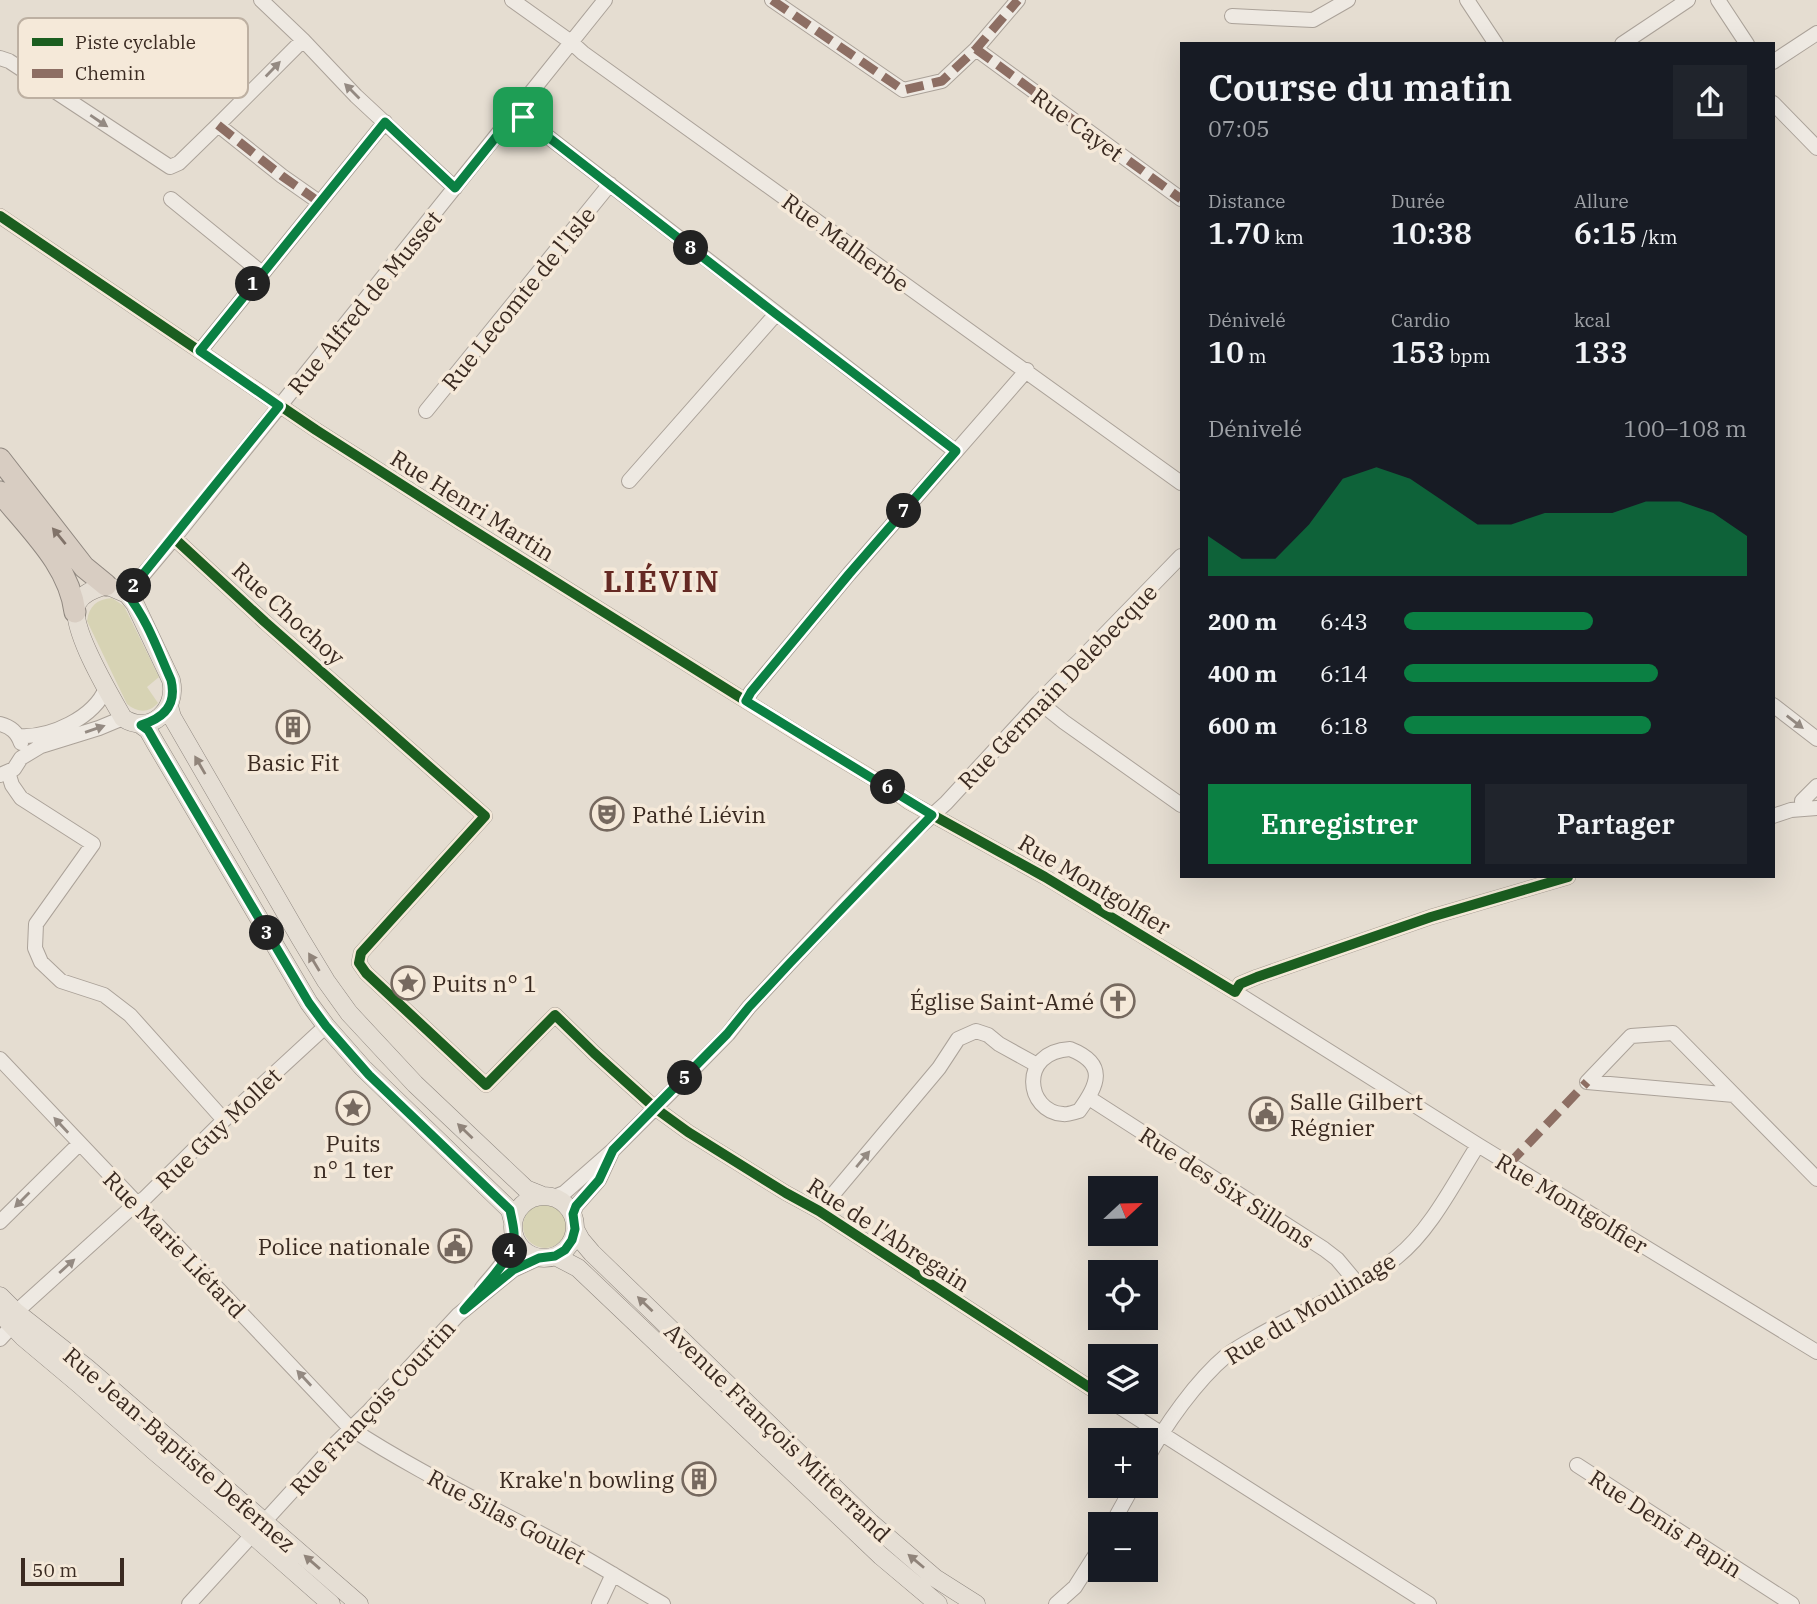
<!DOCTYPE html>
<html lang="fr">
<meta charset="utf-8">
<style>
:root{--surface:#171b24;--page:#20242c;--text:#f1f3f6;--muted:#9ea1a6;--accent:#0b8043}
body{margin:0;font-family:"IBM Plex Serif",serif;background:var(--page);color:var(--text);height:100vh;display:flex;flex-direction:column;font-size:26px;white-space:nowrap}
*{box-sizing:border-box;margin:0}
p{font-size:23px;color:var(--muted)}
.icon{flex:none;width:38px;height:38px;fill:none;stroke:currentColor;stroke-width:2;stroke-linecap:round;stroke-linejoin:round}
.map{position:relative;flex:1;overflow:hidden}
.sheet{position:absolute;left:1180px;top:42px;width:595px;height:836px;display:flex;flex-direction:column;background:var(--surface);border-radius:0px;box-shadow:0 7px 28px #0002}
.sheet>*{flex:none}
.needle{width:46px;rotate:68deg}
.controls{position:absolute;left:1088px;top:1176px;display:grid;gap:14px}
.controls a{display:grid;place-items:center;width:70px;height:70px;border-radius:0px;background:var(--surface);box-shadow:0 7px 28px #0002;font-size:35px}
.scale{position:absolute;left:21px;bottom:18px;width:103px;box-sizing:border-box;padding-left:7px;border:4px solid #3a2a21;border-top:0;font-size:19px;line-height:24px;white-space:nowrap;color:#3a2a21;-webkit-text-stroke:5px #f5e9d9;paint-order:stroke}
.pin{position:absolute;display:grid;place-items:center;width:60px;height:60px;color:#fff;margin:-30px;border-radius:14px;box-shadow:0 4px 10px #0006}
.km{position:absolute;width:35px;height:35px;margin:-18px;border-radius:50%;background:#222;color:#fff;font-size:19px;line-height:35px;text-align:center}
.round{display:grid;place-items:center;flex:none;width:74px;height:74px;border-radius:0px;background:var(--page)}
.summary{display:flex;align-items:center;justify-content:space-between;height:119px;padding:0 28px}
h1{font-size:38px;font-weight:600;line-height:52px}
.stats{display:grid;grid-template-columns:repeat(3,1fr);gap:10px;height:119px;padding:7px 28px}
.stats div{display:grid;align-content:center}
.stats b{font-size:30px;font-weight:600}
.stats small{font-size:19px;font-weight:400}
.stats p{font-size:19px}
.chart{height:196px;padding:14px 28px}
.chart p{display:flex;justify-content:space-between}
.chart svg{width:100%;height:126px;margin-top:7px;fill:var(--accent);opacity:.7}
.primary-button{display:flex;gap:14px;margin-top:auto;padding:14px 28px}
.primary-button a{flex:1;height:80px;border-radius:0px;background:var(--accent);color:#fff;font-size:28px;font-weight:600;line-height:80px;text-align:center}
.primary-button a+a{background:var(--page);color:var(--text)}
ul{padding:0 28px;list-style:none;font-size:23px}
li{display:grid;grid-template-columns:112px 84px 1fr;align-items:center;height:52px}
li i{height:18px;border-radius:9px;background:var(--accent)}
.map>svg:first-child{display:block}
</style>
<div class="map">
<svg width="1817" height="1604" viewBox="0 0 1817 1604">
<rect width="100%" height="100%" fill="#e5ddd1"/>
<!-- green -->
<path fill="#d7d3b4" d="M112 598 124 606 159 677 147 687 158 703C149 713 138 713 127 704L87 621C89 606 97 599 112 598Z
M523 1226a22 22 0 1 1 44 0a22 22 0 1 1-44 0Z"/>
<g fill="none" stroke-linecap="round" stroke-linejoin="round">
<defs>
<path id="minor" d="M261 0 303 40 356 96 455 188
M512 0 571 42 583 53 1181 483
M772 0 903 90 942 81 976 49 1018 0
M1467 0 1496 44
M1718 0 1747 44
M1232 16 1313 20 1348 0
M1622 44 1688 0
M976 49 1181 199
M0 58 9 61 170 167 179 163 218 125 303 40
M1773 62 1817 33
M1773 103 1817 148
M516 112 955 451
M218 125 282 176 319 202
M171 199 262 273
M0 216 316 430 460 522 797 733 894 791 909 802 1045 877 1235 992 1478 1145 1817 1352
M200 351 385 122
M426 411 610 184
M629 481 776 314
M174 538 265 622 485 816 361 953 359 963 366 973 486 1085 555 1015 594 1053 655 1108 688 1132 786 1193 819 1211 1101 1395
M127 594 174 538 605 0
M746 701 751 692 849 574 1027 370
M1039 702 1064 722 1181 805
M1773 705 1817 739
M0 724C11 727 17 732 21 743
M19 736C50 738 94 718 106 688
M8 772 12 785 21 798 93 844 36 924 35 948 41 962 61 981 104 995 130 1015 224 1120
M0 775 14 769 21 758 41 746 99 728 123 718
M1804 809 1802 801 1817 786
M1773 816 1791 810 1817 808
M1235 992 1240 984 1257 977 1431 917 1568 877
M1070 1049C1108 1064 1098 1085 1079 1111 1074 1112 1068 1115 1063 1114 1026 1112 1018 1052 1070 1049Z
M0 1059 350 1428C420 1474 497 1509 571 1550 602 1567 632 1586 663 1604
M1734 1095 1587 1082 1631 1036 1673 1033 1817 1179
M1089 1098 1324 1249 1337 1259 1358 1284
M554 1197 564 1193 613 1150 670 1093 728 1034 749 1007 843 906 916 830 946 803 1039 702 1181 556
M819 1211 939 1068 958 1039 976 1031 988 1035 999 1044 1037 1065
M573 1214 576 1206 599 1180 611 1154
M0 1222 79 1144
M482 1288C495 1272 511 1257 514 1237
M0 1339 12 1326 16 1312 131 1208 145 1198 224 1120 326 1026
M1112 1402 1429 1604
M1146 1461C1164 1426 1197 1380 1227 1355 1238 1347 1251 1340 1263 1333 1308 1308 1357 1289 1397 1257 1431 1230 1455 1181 1478 1145
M1577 1465 1792 1604
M1112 1524 1133 1486
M189 1604 337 1442 369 1411 458 1315 513 1270 539 1258
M599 1604 613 1574
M1056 1604 1075 1587 1101 1546"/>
<path id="major" d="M106 585 127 594 135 604 171 680C178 709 151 736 123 718 112 698 66 623 78 602 84 592 96 589 106 585Z
M169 706 172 717 300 938 326 981 349 1013 415 1084 526 1189 541 1195
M141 725 148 730 156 744 309 1003 326 1026 363 1068 510 1210 513 1222
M513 1227a31 31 0 1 1 62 0a31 31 0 1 1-62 0Z
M575 1229 581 1240 592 1253 871 1523 935 1578 976 1604
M555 1256 578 1268 881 1556 938 1604
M0 1296 16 1312 87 1368 359 1604
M0 1313 23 1337 79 1384 153 1450 230 1515 331 1604"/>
<path id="highway" d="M0 459 84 567 106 585
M0 492C29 529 69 564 75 612"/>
</defs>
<!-- minor casing -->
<use href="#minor" stroke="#aba299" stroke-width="16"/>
<!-- major casing -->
<use href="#major" stroke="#908880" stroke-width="19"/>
<!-- highway casing -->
<use href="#highway" stroke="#908880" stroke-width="23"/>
<!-- minor -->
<use href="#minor" stroke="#eee9e2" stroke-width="14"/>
<!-- major -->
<use href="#major" stroke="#e5ded4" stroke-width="18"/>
<!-- highway -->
<use href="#highway" stroke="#d8cdc2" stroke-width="21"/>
<!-- quiet -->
<path stroke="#8d6e63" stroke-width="9" stroke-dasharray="18 9" stroke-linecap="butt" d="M772 0 903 90 942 81 976 49 1018 0
M976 49 1181 199
M218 125 282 176 319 202 385 122
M1509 1164 1587 1082"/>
<defs>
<path id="cycleway" d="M0 216 316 430 460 522 797 733 894 791 909 802 1045 877 1235 992 1240 984 1257 977 1431 917 1568 877
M174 538 265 622 485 816 361 953 359 963 366 973 486 1085 555 1015 594 1053 655 1108 688 1132 786 1193 819 1211 1101 1395"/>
</defs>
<!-- cycleway casing -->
<use href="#cycleway" stroke="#f5e9d9" stroke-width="15"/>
<!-- cycleway -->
<use href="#cycleway" stroke="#1b5e20" stroke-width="10"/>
</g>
<!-- one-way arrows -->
<defs><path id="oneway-solid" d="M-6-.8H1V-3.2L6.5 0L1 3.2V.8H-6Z" transform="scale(1.75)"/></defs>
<g fill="#948a82">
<use href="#oneway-solid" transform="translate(273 69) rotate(-46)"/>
<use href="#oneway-solid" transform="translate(352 91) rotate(-135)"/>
<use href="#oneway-solid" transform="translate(99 121) rotate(34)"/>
<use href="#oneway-solid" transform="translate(1795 722) rotate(38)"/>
<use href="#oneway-solid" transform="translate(95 729) rotate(-19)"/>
<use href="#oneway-solid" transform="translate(61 1125) rotate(-133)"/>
<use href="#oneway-solid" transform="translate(863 1159) rotate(-50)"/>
<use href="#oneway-solid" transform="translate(22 1200) rotate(135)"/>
<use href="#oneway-solid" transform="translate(67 1266) rotate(-42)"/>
<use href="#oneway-solid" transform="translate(304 1378) rotate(-133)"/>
</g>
<use fill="#817369" href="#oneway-solid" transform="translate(59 536) rotate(-129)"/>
<g fill="#90847a">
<use href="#oneway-solid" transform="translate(200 765) rotate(-120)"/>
<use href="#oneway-solid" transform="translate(314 962) rotate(-121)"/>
<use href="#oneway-solid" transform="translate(465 1131) rotate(-136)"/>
<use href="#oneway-solid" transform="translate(645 1304) rotate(-136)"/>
<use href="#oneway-solid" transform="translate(916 1561) rotate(-140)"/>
<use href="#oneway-solid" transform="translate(312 1562) rotate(-139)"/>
</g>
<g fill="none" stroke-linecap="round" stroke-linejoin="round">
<defs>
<path id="route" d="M516 112 776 314 956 451 849 574 751 692 746 701 932 815 790 963 749 1007 727 1034 613 1150 599 1180 576 1206 573 1214 575 1229 572 1240 565 1250 555 1256 539 1258 513 1270 464 1310C477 1294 505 1266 512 1248 517 1237 512 1221 510 1210L369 1075 326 1026 309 1003 156 744 148 730 141 725C164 718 177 705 171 680 158 651 147 619 127 594L279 406 200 351 385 122 455 188Z"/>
</defs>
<!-- route casing -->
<use href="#route" stroke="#fff" stroke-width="14"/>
<!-- route -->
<use href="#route" stroke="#0b8043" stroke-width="9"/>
</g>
<!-- icons -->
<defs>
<symbol id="building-ring" viewBox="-11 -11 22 22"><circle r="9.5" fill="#f5e9d9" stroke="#76695f" stroke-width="1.5"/><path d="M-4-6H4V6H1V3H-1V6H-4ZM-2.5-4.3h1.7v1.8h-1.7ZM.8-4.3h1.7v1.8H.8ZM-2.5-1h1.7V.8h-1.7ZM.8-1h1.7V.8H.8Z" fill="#76695f"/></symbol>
<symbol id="theatre-ring" viewBox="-11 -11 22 22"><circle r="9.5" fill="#f5e9d9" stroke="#76695f" stroke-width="1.5"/><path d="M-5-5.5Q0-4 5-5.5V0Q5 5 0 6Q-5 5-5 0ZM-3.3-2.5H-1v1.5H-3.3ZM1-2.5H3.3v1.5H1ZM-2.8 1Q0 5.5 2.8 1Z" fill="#76695f"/></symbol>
<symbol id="sight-ring" viewBox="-11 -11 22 22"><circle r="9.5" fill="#f5e9d9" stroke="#76695f" stroke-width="1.5"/><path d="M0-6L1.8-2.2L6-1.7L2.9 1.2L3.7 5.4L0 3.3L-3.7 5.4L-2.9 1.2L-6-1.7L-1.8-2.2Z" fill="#76695f"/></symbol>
<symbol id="church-ring" viewBox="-11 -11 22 22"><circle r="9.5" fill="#f5e9d9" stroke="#76695f" stroke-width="1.5"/><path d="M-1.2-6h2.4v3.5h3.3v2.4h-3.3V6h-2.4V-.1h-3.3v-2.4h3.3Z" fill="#76695f"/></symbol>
<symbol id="civic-ring" viewBox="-11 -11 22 22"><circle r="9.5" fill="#f5e9d9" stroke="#76695f" stroke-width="1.5"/><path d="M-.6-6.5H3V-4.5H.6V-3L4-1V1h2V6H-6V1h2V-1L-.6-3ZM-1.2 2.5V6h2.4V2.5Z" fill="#76695f"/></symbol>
</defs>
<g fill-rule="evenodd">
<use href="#building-ring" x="274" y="708" width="38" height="38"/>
<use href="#theatre-ring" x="588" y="795" width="38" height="38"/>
<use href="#sight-ring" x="389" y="964" width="38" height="38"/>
<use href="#church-ring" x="1099" y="982" width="38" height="38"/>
<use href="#sight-ring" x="334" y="1089" width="38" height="38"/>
<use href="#civic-ring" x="1247" y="1095" width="38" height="38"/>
<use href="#civic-ring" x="436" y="1227" width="38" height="38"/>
<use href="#building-ring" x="680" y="1460" width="38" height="38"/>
</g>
<g text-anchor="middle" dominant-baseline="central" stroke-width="7" stroke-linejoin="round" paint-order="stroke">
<!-- street labels -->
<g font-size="23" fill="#3a2a21" stroke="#f5e9d9">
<text transform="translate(1078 124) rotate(36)">Rue Cayet</text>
<text transform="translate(846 242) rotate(36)">Rue Malherbe</text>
<text transform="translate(518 298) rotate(-51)">Rue Lecomte de l'Isle</text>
<text transform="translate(364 302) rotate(-51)">Rue Alfred de Musset</text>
<text transform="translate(473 505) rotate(32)">Rue Henri Martin</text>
<text transform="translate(289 613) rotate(42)">Rue Chochoy</text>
<text transform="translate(1057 686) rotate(-46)">Rue Germain Delebecque</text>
<text transform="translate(1095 884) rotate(31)">Rue Montgolfier</text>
<text transform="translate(218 1128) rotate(-44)">Rue Guy Mollet</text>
<text transform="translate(1227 1187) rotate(33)">Rue des Six Sillons</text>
<text transform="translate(1572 1203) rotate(31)">Rue Montgolfier</text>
<text transform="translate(889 1234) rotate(33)">Rue de l'Abregain</text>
<text transform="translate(175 1244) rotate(46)">Rue Marie Liétard</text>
<text transform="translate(1310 1308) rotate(-31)">Rue du Moulinage</text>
<text transform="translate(372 1407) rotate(-47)">Rue François Courtin</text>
<text transform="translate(778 1432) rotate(44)">Avenue François Mitterrand</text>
<text transform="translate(180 1449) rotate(41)">Rue Jean-Baptiste Defernez</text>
<text transform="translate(507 1516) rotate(28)">Rue Silas Goulet</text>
<text transform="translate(1666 1523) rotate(33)">Rue Denis Papin</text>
</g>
<!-- poi labels -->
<g font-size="23" fill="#3a2a21" stroke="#f5e9d9" text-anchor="start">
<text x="293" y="762" text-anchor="middle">Basic Fit</text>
<text x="632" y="814">Pathé Liévin</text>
<text x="432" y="983">Puits n° 1</text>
<text x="1094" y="1001" text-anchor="end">Église Saint-Amé</text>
<text x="1290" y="1101">Salle Gilbert<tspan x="1290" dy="26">Régnier</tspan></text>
<text x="353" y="1143" text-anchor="middle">Puits<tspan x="353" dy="26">n° 1 ter</tspan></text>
<text x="430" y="1246" text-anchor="end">Police nationale</text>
<text x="674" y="1479" text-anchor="end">Krake'n bowling</text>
</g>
<!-- district labels -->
<g font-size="30" font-weight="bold" letter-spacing="2" fill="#652923" stroke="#f5e9d9">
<text x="662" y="580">LIÉVIN</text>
</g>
</g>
<!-- legend -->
<rect x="18" y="18" width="230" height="80" rx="10" fill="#f5e9d9" stroke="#bdb0a2" stroke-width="2"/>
<rect x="32" y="38" width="31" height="8" fill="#1b5e20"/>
<rect x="32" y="69" width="31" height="9" fill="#8d6e63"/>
<g font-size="19" fill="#3a2a21">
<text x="75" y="49">Piste cyclable</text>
<text x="75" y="80">Chemin</text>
</g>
</svg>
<div class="controls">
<a><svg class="needle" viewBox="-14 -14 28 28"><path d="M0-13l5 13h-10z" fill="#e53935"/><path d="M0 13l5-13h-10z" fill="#9ea1a6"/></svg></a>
<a><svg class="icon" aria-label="locate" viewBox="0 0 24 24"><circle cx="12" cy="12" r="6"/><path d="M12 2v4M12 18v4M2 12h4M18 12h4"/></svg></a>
<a><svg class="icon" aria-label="layers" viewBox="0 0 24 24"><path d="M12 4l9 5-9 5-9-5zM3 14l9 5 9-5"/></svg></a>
<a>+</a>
<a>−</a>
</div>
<div class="scale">50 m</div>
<div class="pin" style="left:523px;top:117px;background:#1e9e55"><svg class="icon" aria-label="arrive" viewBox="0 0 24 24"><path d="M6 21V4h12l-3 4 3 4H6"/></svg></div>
<b class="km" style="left:253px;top:284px">1</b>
<b class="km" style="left:134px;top:586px">2</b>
<b class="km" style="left:267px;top:933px">3</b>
<b class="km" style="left:510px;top:1251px">4</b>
<b class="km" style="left:685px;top:1078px">5</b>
<b class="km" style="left:888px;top:787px">6</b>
<b class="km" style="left:904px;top:511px">7</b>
<b class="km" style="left:691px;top:248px">8</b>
<section class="sheet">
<div class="summary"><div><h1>Course du matin</h1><p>07:05</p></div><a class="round"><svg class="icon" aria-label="share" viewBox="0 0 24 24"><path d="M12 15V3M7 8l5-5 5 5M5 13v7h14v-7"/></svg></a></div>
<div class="stats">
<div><p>Distance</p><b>1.70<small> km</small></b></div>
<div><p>Durée</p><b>10:38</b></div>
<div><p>Allure</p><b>6:15<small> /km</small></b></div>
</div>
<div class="stats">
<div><p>Dénivelé</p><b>10<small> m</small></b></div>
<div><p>Cardio</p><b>153<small> bpm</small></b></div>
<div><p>kcal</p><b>133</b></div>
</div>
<div class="chart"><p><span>Dénivelé</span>100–108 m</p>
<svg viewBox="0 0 160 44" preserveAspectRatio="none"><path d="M0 44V30L10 38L20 38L30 26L40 10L50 6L60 10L70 18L80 26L90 26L100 22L110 22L120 22L130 18L140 18L150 22L160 30V44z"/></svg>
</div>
<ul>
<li><b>200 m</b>6:43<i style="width:55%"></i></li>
<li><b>400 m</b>6:14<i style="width:74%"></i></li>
<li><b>600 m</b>6:18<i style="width:72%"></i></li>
</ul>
<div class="primary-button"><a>Enregistrer</a><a>Partager</a></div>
</section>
</div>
